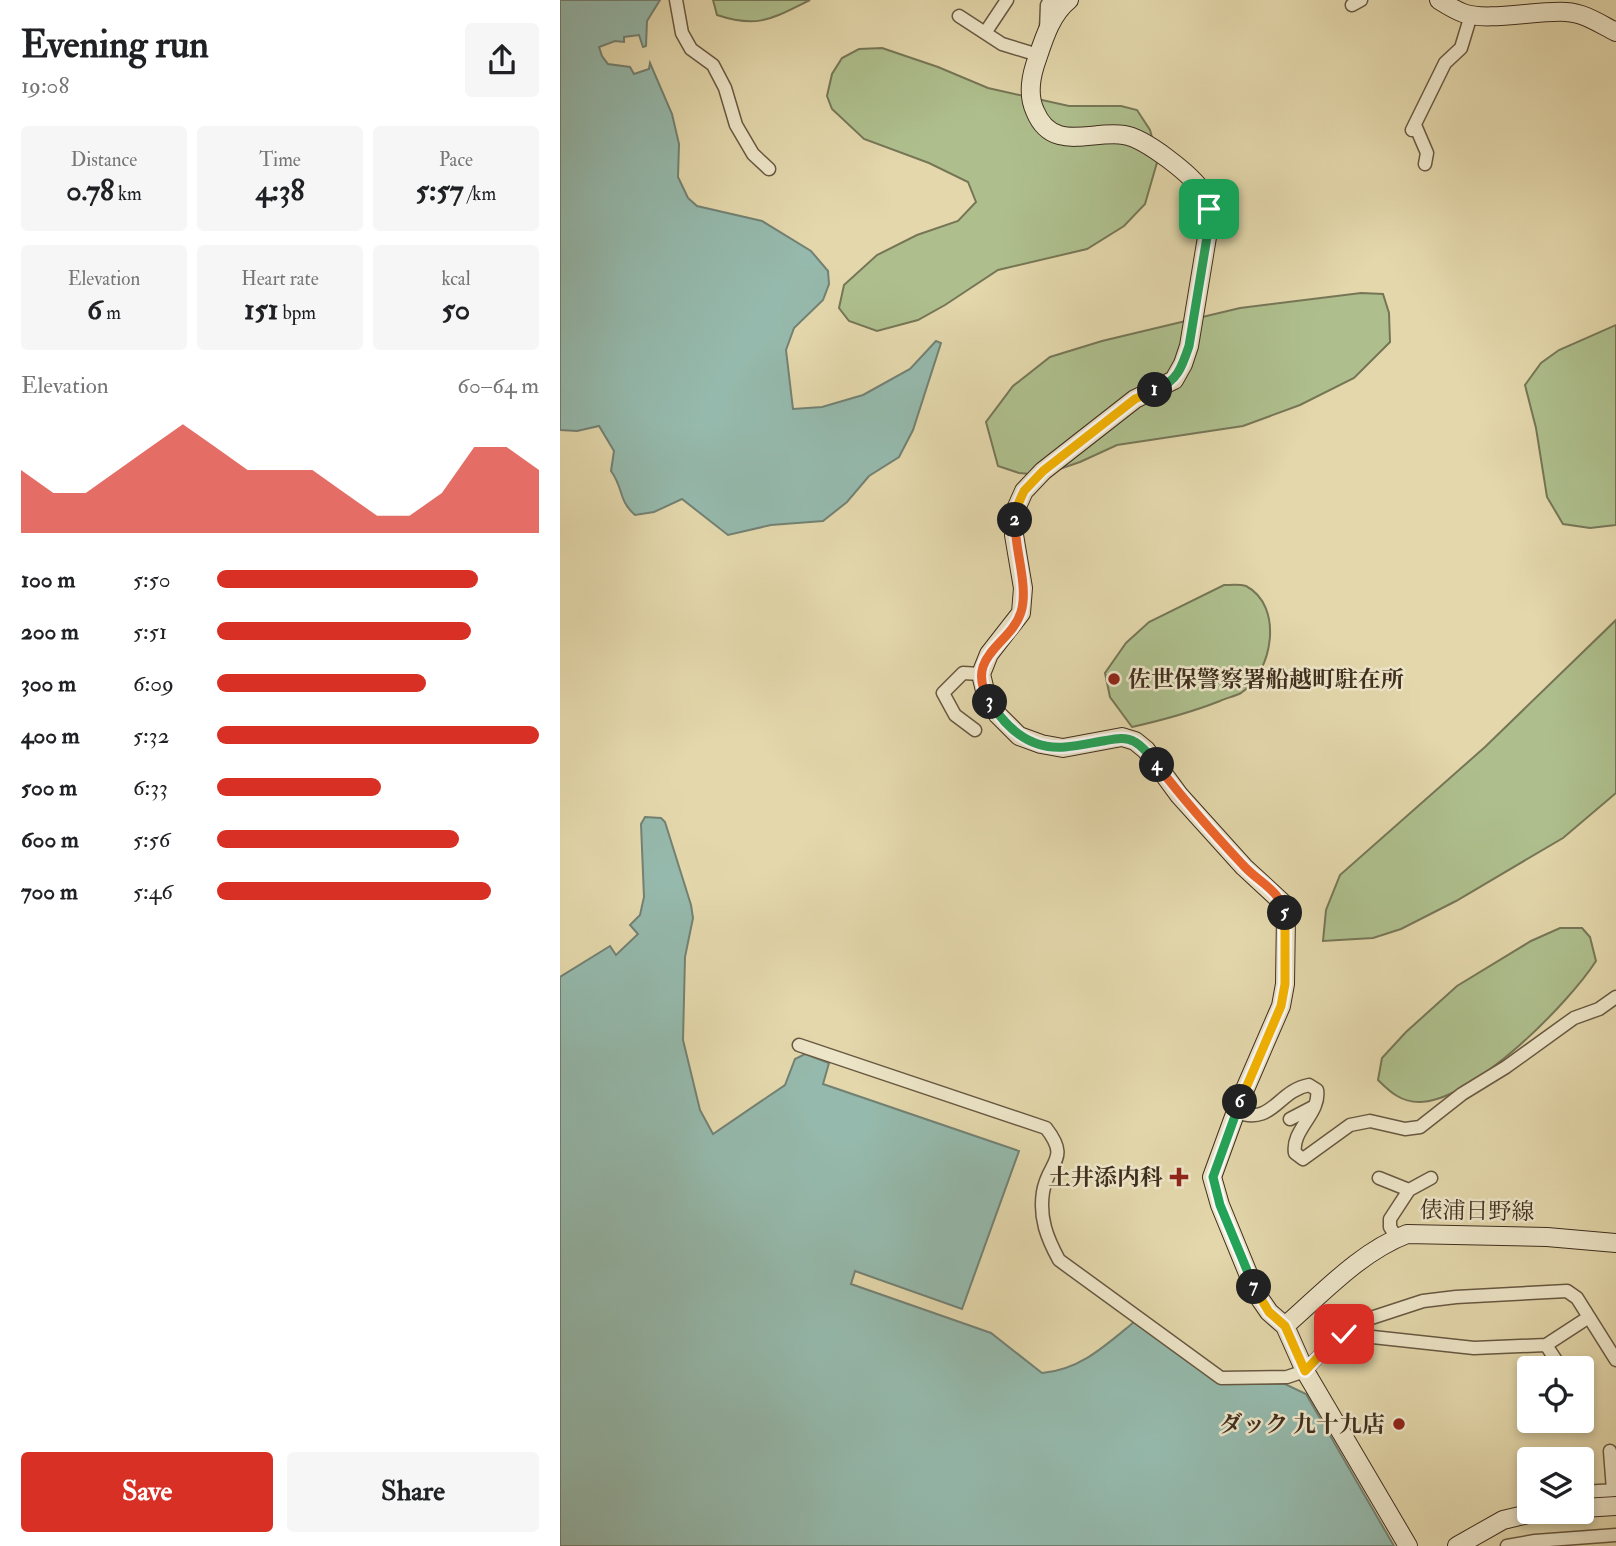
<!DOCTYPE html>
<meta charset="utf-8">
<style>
:root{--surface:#fff;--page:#f6f6f6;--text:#202124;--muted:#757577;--accent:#d93025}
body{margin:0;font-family:"IM FELL Double Pica","Noto Serif JP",serif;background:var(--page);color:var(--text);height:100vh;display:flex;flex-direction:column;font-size:26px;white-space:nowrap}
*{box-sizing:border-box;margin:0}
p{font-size:23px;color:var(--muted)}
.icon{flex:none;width:38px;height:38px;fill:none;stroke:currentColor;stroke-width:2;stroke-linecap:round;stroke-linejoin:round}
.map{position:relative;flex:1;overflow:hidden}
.sheet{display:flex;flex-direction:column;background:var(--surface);width:560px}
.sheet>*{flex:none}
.controls{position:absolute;left:957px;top:1356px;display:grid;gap:14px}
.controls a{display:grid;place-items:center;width:77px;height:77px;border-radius:7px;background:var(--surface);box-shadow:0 4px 10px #0003;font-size:35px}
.pin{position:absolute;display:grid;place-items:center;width:60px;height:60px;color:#fff;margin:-30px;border-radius:14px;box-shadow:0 4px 10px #0006}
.km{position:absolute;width:35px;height:35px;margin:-18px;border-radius:50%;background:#222;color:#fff;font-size:19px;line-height:35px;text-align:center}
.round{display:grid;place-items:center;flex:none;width:74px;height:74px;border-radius:7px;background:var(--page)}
.overview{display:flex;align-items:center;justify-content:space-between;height:119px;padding:0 21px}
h1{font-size:38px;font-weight:800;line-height:52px}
.figures{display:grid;grid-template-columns:repeat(3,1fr);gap:10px;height:119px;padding:7px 21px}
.figures div{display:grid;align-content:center;border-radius:7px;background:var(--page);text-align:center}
.figures b{font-size:30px;font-weight:800}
.figures small{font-size:19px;font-weight:400}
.figures p{font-size:19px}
.chart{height:196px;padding:14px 21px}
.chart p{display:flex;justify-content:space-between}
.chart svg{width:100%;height:126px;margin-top:7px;fill:var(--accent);opacity:.7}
.button{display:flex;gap:14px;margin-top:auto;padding:14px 21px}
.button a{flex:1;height:80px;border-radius:7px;background:var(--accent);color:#fff;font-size:28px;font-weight:800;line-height:80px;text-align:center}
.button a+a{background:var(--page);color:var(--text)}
ul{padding:0 21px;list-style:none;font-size:23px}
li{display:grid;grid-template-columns:112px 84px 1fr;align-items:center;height:52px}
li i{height:18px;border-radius:9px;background:var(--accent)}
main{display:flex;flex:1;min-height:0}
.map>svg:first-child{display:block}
</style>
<main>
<section class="sheet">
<div class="overview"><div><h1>Evening run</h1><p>19:08</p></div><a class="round"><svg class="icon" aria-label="share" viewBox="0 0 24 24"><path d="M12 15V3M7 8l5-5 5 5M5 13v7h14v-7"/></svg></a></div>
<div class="figures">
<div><p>Distance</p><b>0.78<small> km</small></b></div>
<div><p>Time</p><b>4:38</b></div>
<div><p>Pace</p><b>5:57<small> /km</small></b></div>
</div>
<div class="figures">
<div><p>Elevation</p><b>6<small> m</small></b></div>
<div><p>Heart rate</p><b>151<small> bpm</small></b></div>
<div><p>kcal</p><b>50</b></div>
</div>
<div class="chart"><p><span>Elevation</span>60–64 m</p>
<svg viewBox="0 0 160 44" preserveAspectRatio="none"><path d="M0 44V22L10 30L20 30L30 22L40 14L50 6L60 14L70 22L80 22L90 22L100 30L110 38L120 38L130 30L140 14L150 14L160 22V44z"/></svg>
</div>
<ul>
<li><b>100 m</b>5:50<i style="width:81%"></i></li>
<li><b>200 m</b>5:51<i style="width:79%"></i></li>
<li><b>300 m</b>6:09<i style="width:65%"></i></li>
<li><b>400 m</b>5:32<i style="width:100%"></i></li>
<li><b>500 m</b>6:33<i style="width:51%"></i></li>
<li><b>600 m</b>5:56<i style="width:75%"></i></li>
<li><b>700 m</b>5:46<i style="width:85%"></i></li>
</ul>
<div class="button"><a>Save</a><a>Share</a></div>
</section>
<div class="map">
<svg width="1056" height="1546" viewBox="0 0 1056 1546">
<rect width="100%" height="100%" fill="#e3d7ab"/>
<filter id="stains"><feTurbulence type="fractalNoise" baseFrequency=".00286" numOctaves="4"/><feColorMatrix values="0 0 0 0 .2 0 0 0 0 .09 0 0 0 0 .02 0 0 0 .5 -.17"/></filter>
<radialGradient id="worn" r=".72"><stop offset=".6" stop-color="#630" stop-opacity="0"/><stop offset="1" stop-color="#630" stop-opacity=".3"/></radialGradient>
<!-- green -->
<path fill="#aebf8d" stroke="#767656" stroke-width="2" d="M153 0H250C213 18 199 29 157 15Z
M322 48 378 67 428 88 509 106H561L577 110 590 130 598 159 585 204 564 226 527 249 438 270 385 305 358 320 317 331 289 321 279 308 284 285 317 255 357 235 398 221 416 202 408 182 369 163 304 139 272 109 267 96 272 74 282 58 299 49Z
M801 293 823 294 829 313 830 342 794 378 740 405 683 426 557 445 520 462 482 475 459 473 438 466 426 422 453 386 490 357 542 341 680 308Z
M1056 325V525L1030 528 1003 524 987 497 976 428 965 385 981 363 999 350Z
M664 585C671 585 680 584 686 586 724 606 713 672 681 693 675 696 667 698 660 701 632 712 603 720 572 727L550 697 545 673 566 643 589 622Z
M1056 620V793L1003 838 896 901 841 929 813 938 763 941 766 910 780 875 925 747Z
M1000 928H1022L1030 937 1036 961C1009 1003 912 1102 859 1102 841 1102 830 1092 818 1080L822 1058 846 1032 897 986 971 941Z"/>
<!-- water -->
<path fill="#95b9ac" stroke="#738173" stroke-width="2" d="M0 0H100L87 21 86 46 83 47 79 35 64 37V42L55 41 39 47 42 56 48 64 70 67 74 74 89 69 90 63 112 114 119 144 118 177 128 198 137 206 202 221 251 251 268 271 269 284 263 300 234 328 226 350 233 409 262 407 303 395 350 369 376 341 381 343 353 430 339 457 309 476 287 502 263 521 211 525 168 535 122 499 94 512 75 515C58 500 64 489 51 471L54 451 39 426 17 431 0 430Z
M85 817 101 818 105 822 131 905 133 918 125 957 123 1040 140 1110 153 1134 225 1085 235 1059 245 1054 269 1063 263 1084 459 1151 402 1309 295 1271 291 1284 431 1333 482 1373C520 1370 546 1345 574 1322L660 1384H725L746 1394 834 1546H0V977L50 946 56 955 78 934 70 925 80 915 84 897 81 824Z"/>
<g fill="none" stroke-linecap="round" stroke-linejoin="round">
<defs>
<path id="street" d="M116 0 122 33 131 49 153 65 165 88 176 125 193 154 209 169
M792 5 801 0
M399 16 442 44 478 55
M486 30 487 5 490 0
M425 33 447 0
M855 125 867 153 865 164
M852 130 885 63 901 48 911 15
M415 730 395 715 383 693 403 673 421 674
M239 1045 486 1128C511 1160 488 1161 483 1192 479 1218 487 1238 499 1260L661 1378 727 1377 745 1371 774 1340 811 1318 863 1301 896 1297 1007 1291 1017 1298 1056 1360
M676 1112C713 1126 717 1091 749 1085L757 1090C761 1113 731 1130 735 1153L743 1159 790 1125 810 1121 845 1129 860 1127 902 1094 946 1067 1014 1018 1039 1009 1056 997
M730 1119 753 1107
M819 1178 849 1190
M837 1238 830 1227V1219L849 1190 871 1178
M785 1334 914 1348 986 1345 1029 1317
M986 1345 1001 1368
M1050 1451 1053 1490
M1022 1492 1056 1490
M947 1546 975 1541 1056 1535"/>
<path id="secondary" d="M509 0C490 15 483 42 475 65 470 81 468 96 475 111 492 153 531 130 564 135 585 138 634 176 644 194 649 204 649 215 649 225L629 346 623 364 614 380 575 399 483 471 464 491 455 511 454 535 463 588 461 613 429 654 421 674 426 695 438 715 459 736 481 744 503 748 562 737 575 741 586 750 619 795 684 867 723 903 726 915 725 984 721 1006 679 1103 652 1177 660 1205 696 1293 709 1312 725 1326 745 1371 848 1546
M879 0C887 5 895 10 903 13 926 22 978 10 1006 12 1025 13 1040 24 1056 32
M725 1326C763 1293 800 1252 847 1234L987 1237 1056 1243
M1022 1508 1056 1506
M897 1546 943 1520 976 1512"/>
</defs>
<!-- street casing -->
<use href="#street" stroke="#685841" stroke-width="15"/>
<!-- secondary casing -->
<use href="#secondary" stroke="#3f2e1e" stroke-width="20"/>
<!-- street -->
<use href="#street" stroke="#ede5c8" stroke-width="12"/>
<!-- secondary -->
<use href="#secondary" stroke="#ede5c8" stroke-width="18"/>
</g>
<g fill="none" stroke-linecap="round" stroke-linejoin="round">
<defs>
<path id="split-1" d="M595 390C617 382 622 367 629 346L649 225V209"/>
<path id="split-2" d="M455 520V511L464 491 483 471 575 399 595 390"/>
<path id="split-3" d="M430 702C402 656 451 645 461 612 469 586 454 548 455 520"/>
<path id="split-4" d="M430 702C447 729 471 750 505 747 518 746 531 743 543 741 554 739 565 736 575 742 584 747 591 757 597 765"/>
<path id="split-5" d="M597 765C624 800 653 833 683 865 698 882 720 890 725 913"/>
<path id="split-6" d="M680 1102 721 1006 725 984V913"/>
<path id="split-7" d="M680 1102 653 1177 660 1205 694 1287"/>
<path id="split-8" d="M694 1287 709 1312 725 1326 745 1371 774 1340 784 1334"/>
</defs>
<!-- split-1 casing -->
<use href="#split-1" stroke="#fff" stroke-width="14"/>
<!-- split-2 casing -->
<use href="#split-2" stroke="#fff" stroke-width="14"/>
<!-- split-3 casing -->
<use href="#split-3" stroke="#fff" stroke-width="14"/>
<!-- split-4 casing -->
<use href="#split-4" stroke="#fff" stroke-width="14"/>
<!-- split-5 casing -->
<use href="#split-5" stroke="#fff" stroke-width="14"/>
<!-- split-6 casing -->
<use href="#split-6" stroke="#fff" stroke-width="14"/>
<!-- split-7 casing -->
<use href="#split-7" stroke="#fff" stroke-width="14"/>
<!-- split-8 casing -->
<use href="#split-8" stroke="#fff" stroke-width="14"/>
<!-- split-1 -->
<use href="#split-1" stroke="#22a559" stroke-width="9"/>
<!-- split-2 -->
<use href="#split-2" stroke="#f5b400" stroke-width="9"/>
<!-- split-3 -->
<use href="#split-3" stroke="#f0652b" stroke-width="9"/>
<!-- split-4 -->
<use href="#split-4" stroke="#22a559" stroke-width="9"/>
<!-- split-5 -->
<use href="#split-5" stroke="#f0652b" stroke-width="9"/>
<!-- split-6 -->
<use href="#split-6" stroke="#f5b400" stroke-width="9"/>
<!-- split-7 -->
<use href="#split-7" stroke="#22a559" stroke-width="9"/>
<!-- split-8 -->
<use href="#split-8" stroke="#f5b400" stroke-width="9"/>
</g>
<!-- markers -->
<g fill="#8f2418" stroke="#ede5c8" stroke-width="2.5">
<circle cx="554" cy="679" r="7"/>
<path d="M615.5 1166.5h7v7h7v7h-7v7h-7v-7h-7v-7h7z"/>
<circle cx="839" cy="1424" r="7"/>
</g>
<g text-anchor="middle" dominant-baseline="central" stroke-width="5" stroke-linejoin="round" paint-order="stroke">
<!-- poi labels -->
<g font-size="23" font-weight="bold" fill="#3f2e1e" stroke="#ede5c8" text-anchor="end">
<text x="568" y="679" text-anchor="start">佐世保警察署船越町駐在所</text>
<text x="603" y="1177">土井添内科</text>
<text x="825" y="1424">ダック 九十九店</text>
</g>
<!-- street labels -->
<g font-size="23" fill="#3f2e1e" stroke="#ede5c8">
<text transform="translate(917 1211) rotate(1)">俵浦日野線</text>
</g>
</g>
<rect width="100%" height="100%" filter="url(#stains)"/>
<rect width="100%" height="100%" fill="url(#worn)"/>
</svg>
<div class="controls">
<a><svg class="icon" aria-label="locate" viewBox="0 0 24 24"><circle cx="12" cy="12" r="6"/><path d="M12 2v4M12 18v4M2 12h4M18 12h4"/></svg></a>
<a><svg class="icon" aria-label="layers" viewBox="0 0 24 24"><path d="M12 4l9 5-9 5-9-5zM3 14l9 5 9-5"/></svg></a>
</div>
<div class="pin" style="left:649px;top:209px;background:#1e9e55"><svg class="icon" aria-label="arrive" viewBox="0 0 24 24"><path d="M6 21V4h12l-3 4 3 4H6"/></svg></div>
<div class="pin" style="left:784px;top:1334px;background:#d93025"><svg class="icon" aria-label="check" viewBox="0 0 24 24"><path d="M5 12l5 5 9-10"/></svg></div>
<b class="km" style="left:595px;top:390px">1</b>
<b class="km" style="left:455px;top:520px">2</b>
<b class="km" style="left:430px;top:702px">3</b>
<b class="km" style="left:597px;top:765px">4</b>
<b class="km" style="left:725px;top:913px">5</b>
<b class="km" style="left:680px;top:1102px">6</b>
<b class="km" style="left:694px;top:1287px">7</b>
</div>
</main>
